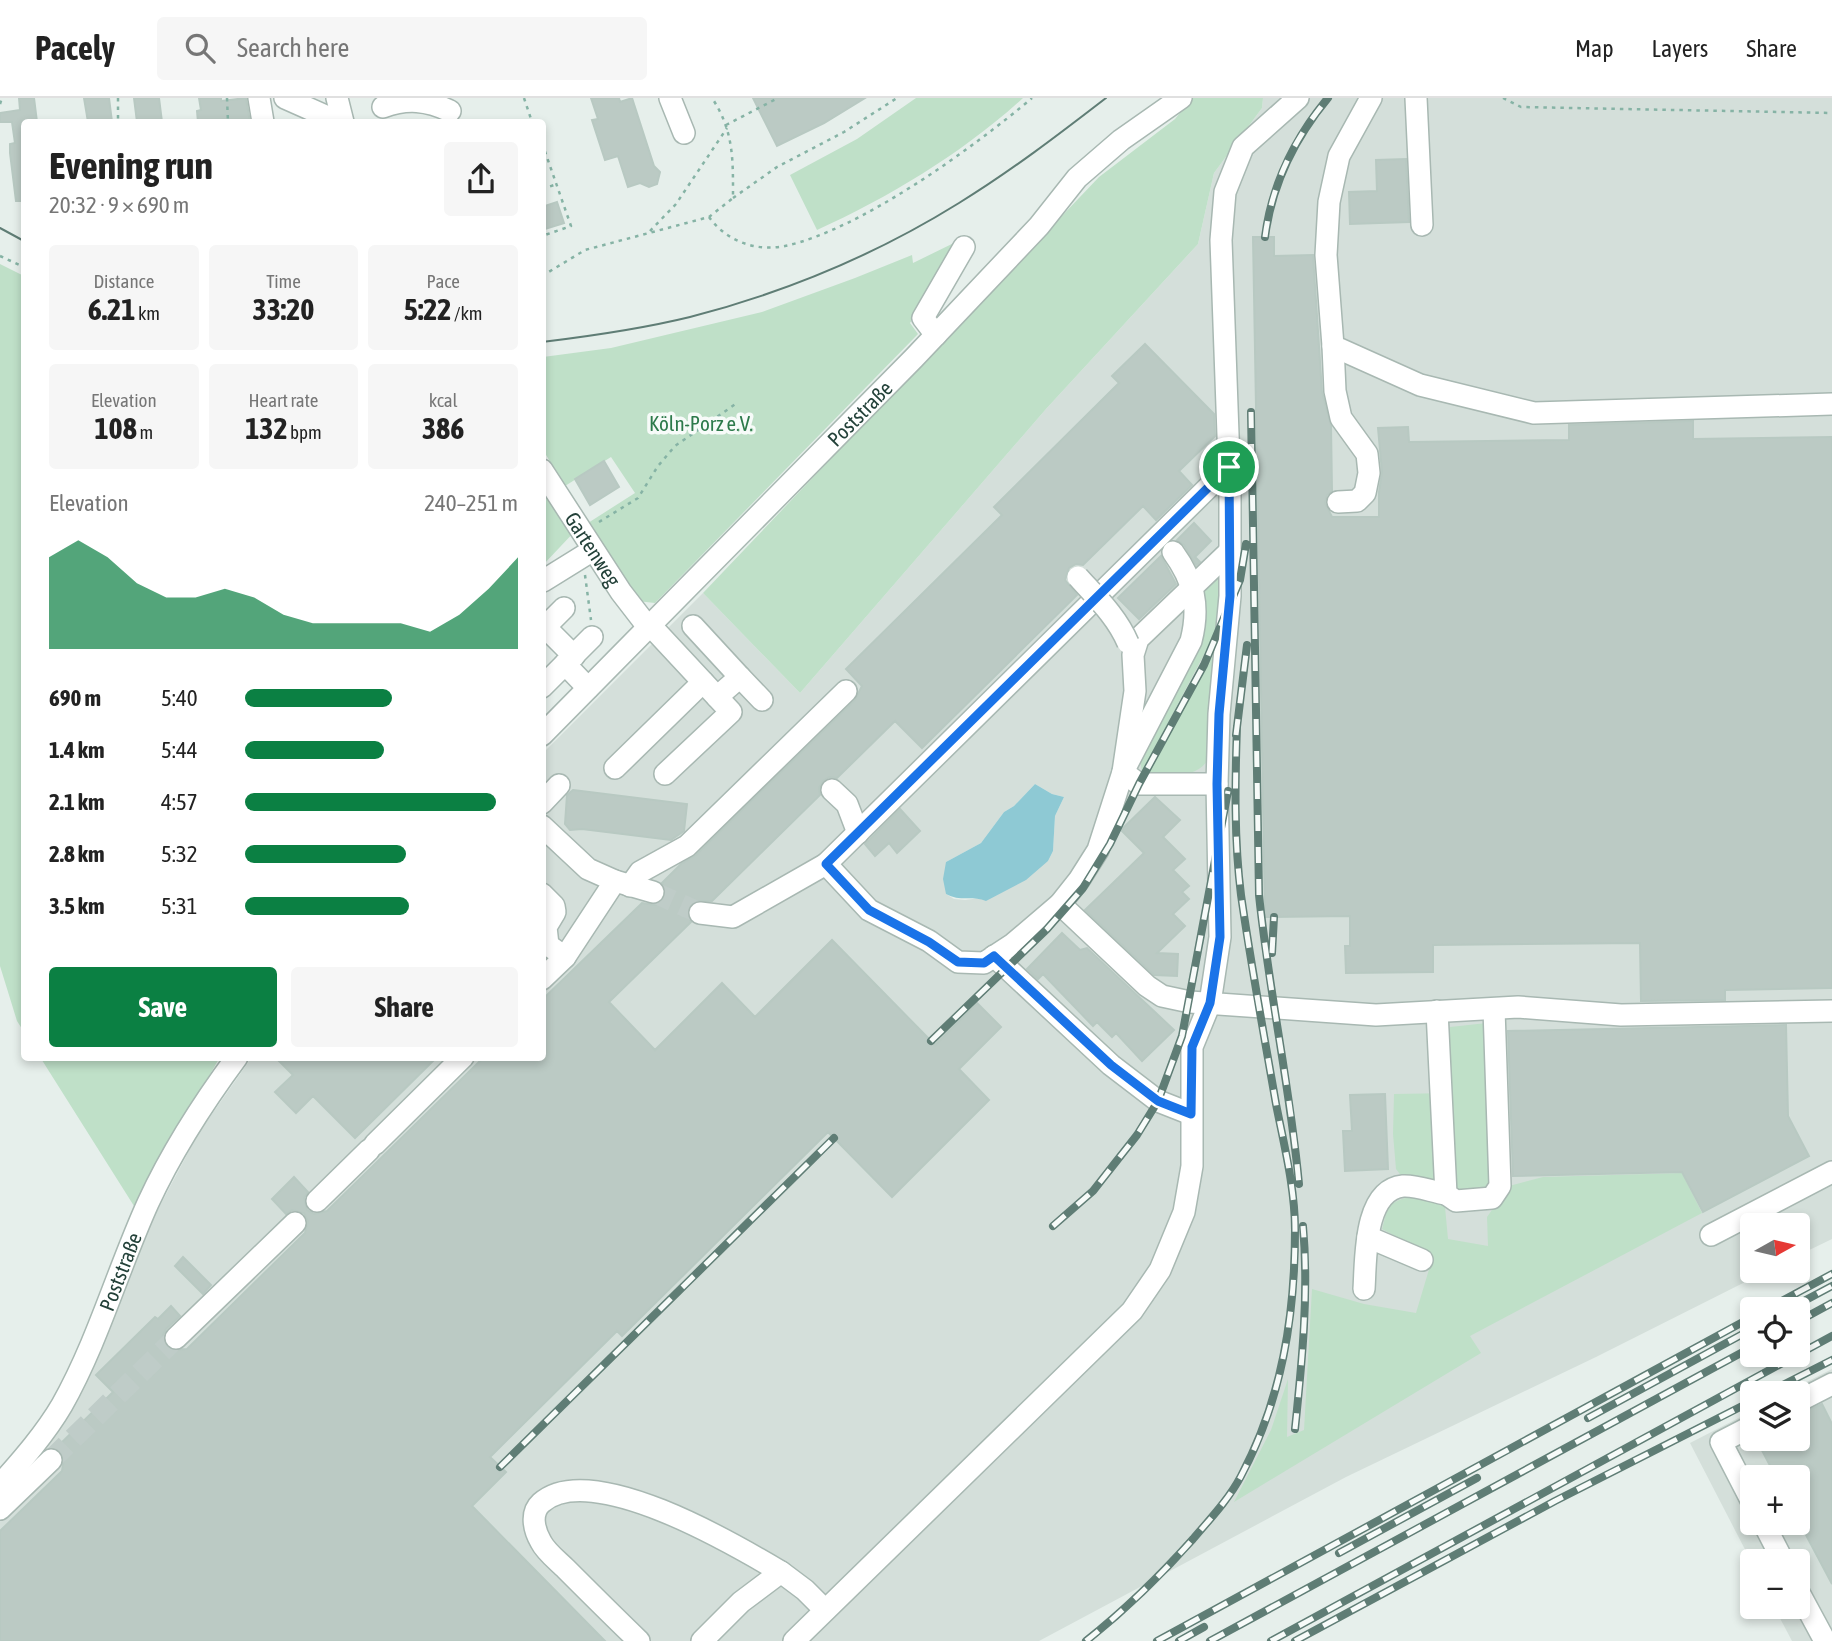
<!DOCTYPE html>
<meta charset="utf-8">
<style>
:root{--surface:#fff;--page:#f6f6f6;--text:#222;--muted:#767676;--line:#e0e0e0;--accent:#0b8043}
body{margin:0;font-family:"Asap Condensed",sans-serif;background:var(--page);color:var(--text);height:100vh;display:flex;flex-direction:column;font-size:26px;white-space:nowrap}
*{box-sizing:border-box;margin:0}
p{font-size:23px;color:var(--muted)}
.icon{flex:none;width:38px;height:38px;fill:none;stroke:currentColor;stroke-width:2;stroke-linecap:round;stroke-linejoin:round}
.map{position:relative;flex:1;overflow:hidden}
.sheet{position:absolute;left:21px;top:21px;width:525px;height:942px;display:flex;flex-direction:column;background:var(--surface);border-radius:7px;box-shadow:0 4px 10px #0003}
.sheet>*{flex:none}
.needle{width:46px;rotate:82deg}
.tools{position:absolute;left:1740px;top:1115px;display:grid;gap:14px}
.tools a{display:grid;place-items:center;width:70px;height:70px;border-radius:7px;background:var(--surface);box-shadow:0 4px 10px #0003;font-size:35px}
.pin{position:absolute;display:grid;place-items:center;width:60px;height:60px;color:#fff;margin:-30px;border:4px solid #fff;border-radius:50%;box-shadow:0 2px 7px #0007}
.round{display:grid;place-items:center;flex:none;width:74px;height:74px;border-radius:7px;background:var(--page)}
.headline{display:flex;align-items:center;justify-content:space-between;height:119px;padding:0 28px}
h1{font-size:38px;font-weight:700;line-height:52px}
.figures{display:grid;grid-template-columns:repeat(3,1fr);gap:10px;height:119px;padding:7px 28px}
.figures div{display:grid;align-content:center;border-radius:7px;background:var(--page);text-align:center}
.figures b{font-size:30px;font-weight:700}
.figures small{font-size:19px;font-weight:400}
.figures p{font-size:19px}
.chart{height:196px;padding:14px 28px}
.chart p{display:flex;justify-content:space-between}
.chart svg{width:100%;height:126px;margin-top:7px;fill:var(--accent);opacity:.7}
.action{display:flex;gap:14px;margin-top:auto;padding:14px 28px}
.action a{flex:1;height:80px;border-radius:7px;background:var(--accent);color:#fff;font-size:28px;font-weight:700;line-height:80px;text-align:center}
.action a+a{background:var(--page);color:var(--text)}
ul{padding:0 28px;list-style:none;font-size:23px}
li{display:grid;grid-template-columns:112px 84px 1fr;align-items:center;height:52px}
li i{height:18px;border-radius:9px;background:var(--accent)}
header{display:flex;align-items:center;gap:42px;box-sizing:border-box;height:98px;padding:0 35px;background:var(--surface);border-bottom:2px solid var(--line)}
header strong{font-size:33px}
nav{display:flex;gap:38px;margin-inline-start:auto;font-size:24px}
.search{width:490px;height:63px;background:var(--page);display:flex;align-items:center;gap:18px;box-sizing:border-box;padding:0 24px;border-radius:7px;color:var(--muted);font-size:26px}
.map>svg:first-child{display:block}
</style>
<header>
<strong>Pacely</strong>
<div class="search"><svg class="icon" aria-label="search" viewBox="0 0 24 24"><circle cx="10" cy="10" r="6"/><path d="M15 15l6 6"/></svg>Search here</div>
<nav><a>Map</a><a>Layers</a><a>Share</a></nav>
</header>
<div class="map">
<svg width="1832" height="1543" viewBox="0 0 1832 1543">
<rect width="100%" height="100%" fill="#e6efeb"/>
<!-- built -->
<path fill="#d4dfda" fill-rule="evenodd" d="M1263 0H1832V1141L1797 1158V1127H1752V1172L1767 1173 1596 1259 1346 1379 1039 1543H0V1400L102 1243 155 1117 198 1036 252 959H542L543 655 703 495 800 595 1046 311 1198 146 1214 75 1262 10ZM1035 686 1052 696 1064 699 1055 718 1053 753 1048 763 980 800 965 802 954 801 946 796V764L981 745 1004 714 1014 708Z
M1832 1271V1543H1792L1774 1509 1797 1508V1463L1752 1465 1690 1345 1752 1313V1340H1797V1295H1785ZM1752 1379H1797V1424H1752Z"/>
<!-- green -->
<path fill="#bfe0c8" d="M916 0H1023C964 54 890 99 817 132L790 77 857 41Z
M1192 0H1263L1262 10 1214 75 1198 146 1046 311 800 595 703 495 1099 79 1175 21Z
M960 142 910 225 918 236 655 505 637 503 588 425 635 395 611 359 565 388 543 352V259L611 250 762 214 855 180 912 157 913 165Z
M0 166 24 178V934L17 923 0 868Z
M542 382 577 431 543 467H542Z
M1214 479 1222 485 1220 526 1142 674 1140 662 1200 492Z
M1213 557 1216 560 1208 629V662C1194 682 1170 677 1148 677Z
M1487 925 1495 1077 1488 1098 1406 1084 1396 1071 1393 1036 1394 996 1452 995 1448 935 1450 929Z
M40 959H220L134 1108Z
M1682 1075 1702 1115 1470 1238 1481 1255 1234 1404 1271 1332 1288 1281 1287 1339 1304 1332 1312 1191 1364 1206 1416 1215 1433 1158 1382 1131 1388 1108C1410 1094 1422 1097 1445 1109L1448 1141 1488 1148 1487 1119 1509 1088 1543 1079Z"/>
<!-- water -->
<path fill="#8ec9d4" d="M1035 686 1052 696 1064 699 1055 718 1053 753 1048 763 1026 782 986 803C972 797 960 804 946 796L943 781 946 764 981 745 1004 714 1014 708Z"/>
<!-- building -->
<path fill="#bbcac4" stroke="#b8c9c2" stroke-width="2" d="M19 0H34L37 24H24V103H16L10 55V46L15 45 12 24H0V15L20 12Z
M84 0H109L112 24H88Z
M134 0H159L162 24H137Z
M199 0H221V3L246 0 250 24H198L197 13 201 12Z
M591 0H619L620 4 632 0 654 68 660 74 657 86 649 89 640 85 628 89 618 58 605 62 592 22 598 21Z
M753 0H865L824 25 777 48Z
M1406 61 1409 124 1350 126 1349 94 1377 93 1376 62Z
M557 104 564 125 542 132V109Z
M1253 139H1274V158L1313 157 1322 294 1331 328 1332 393 1327 397 1325 405 1332 419H1379V394L1382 374 1378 330 1408 329 1409 344 1569 342V327L1693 323V341L1832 339V890L1725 892V902L1641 903 1640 845 1433 847V874L1346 875 1345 848H1350V818L1265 819Z
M1145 246 1214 316 1215 338 1179 373 1192 387 1156 422 1143 408 1083 467 1076 466 1069 470 1065 482 1077 497 922 650 895 623 837 680 829 679 823 683 819 690 820 697 712 803H696L690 807 687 814 691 824 609 904 655 952 722 885 755 919 832 842 935 947 977 905 1001 929 959 971 989 1002 892 1099 828 1034 622 1238 617 1233 490 1359 506 1374 472 1408 605 1543H0V1433L62 1373 64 1360 56 1350 113 1294 96 1277 155 1219 158 1221 171 1208 180 1218 166 1231 163 1237 164 1244 172 1252 187 1251 305 1135 308 1123 304 1115 292 1112 286 1116 272 1101 294 1079 308 1094 304 1100 307 1112 314 1116 327 1113 484 959H542V902L642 805 655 807 663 803 666 792 662 785 681 766 696 757 855 602 862 588 846 571 1002 417 994 409 1119 285 1112 278Z
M604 363 619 389 590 407 575 381Z
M1194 425 1211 443 1195 459 1200 464 1196 467 1184 447 1177 442Z
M1161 458 1176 486 1139 521 1118 500Z
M573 692 687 706 684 733 671 742 582 731 570 732 565 726 567 697Z
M1155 699 1180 722 1163 739 1185 761 1173 772 1189 788 1182 794 1189 801 1173 816 1185 828 1157 855 1178 856 1177 878 1154 877 1085 812 1144 755 1121 732Z
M900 711 920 733 897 755 889 745 875 758 865 746Z
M1062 835 1080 852 1087 850 1174 932 1142 963 1116 935 1112 939 1097 924 1093 928 1043 876 1038 881 1027 871Z
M1786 927 1788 1018 1809 1058 1703 1114 1682 1074 1513 1078 1508 933Z
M275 959H437L355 1040 313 998 296 1015 275 994 293 977Z
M1385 996 1388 1071 1345 1073 1343 1033H1352L1350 997Z
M183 1159 211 1187 203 1196 175 1168Z
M1822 1306 1832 1326V1486L1797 1420V1379H1776L1756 1341 1797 1340V1317Z"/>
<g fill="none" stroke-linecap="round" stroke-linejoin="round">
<!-- minor-tunnel -->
<path stroke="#bfccc8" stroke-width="21" stroke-dasharray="21 10" stroke-linecap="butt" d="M653 794 700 815
M51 1362 176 1240"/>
<defs>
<g id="minor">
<path d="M259 0 263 24"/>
<path d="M285 0 339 24"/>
<path d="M337 0 343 24"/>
<path d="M670 0 684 35"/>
<path d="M1371 0 1339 58 1329 104 1326 157 1333 248 1420 287 1534 315 1832 306"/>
<path d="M1416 0 1422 127"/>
<path d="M383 9C407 0 427 2 450 13"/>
<path d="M936 237 923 220 964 149"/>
<path d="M1333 248 1335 293 1341 320 1367 356 1369 375 1365 395 1357 403 1338 404"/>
<path id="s1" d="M542 372 621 494 648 529"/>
<path d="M543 483 593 452"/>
<path d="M650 527 731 614 665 676"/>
<path d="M693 528 740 579 717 599"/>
<path d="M545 529 564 510"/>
<path d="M542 532 545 529 574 558"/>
<path d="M565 566 592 539"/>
<path d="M740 579 762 602"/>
<path d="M542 589 565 566 588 590"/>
<path id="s2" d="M542 637 914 260 1039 128 1077 80 1121 42 1181 0"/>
<path d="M615 670 703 584"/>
<path d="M1217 686H1139L1123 674 1135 593 1133 557 1138 541 1230 453"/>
<path d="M832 692 847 706 858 735"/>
<path d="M542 705 559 687"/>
<path d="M542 728 588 771 615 783 653 794"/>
<path d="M826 766 1229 369"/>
<path d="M630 788 640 774 687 748 846 593"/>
<path d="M542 796 554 808 555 814 546 829 548 847 565 859"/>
<path d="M1060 806 1147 888 1162 898 1190 904 1376 917 1518 909 1621 917 1832 913"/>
<path d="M700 815 733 819 826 766 869 812 929 843 958 864 984 865 1013 846 1060 806 1079 782 1098 752 1123 674 1191 543C1200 508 1194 483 1173 454"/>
<path d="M994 858 1111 967 1158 1003 1191 1016"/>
<path d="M542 881 565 859 615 783"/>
<path d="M1437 913 1446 1096 1456 1103 1492 1100 1500 1088 1494 911"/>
<path d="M375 1046 463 959"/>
<path d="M317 1103 369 1052"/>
<path d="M1711 1137 1832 1074"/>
<path d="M1368 1139 1422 1162"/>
<path d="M1364 1191C1366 1163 1363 1092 1403 1088 1416 1087 1433 1094 1446 1096"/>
<path d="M176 1240 295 1125"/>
<path d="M1797 1304 1832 1286"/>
<path d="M1752 1328 1721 1344 1752 1404"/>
<path id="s3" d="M0 1387C22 1362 45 1336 62 1307 98 1243 118 1171 148 1105 172 1053 203 1005 237 959"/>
<path d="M0 1411 51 1362"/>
<path d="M1763 1424 1783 1463"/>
<path d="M1797 1491 1825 1543"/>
<path d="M639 1543C614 1519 590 1495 566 1471 558 1463 546 1454 541 1444 534 1432 530 1415 541 1405 590 1361 734 1446 781 1474"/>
<path d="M702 1543 741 1504 781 1474 805 1492 825 1512"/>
<path d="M794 1543 1132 1213 1160 1172 1184 1114 1192 1068V949L1210 905 1220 839 1217 686 1219 616 1230 498V392L1221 142 1225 94 1243 49 1298 0"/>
</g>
</defs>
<!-- minor casing -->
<use href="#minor" stroke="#a8b8b2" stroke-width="24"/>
<!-- path -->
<path stroke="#86b3a5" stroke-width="2.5" stroke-dasharray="3.5 5" stroke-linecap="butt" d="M118 0V24
M227 0 228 24
M524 0 532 24
M1503 0 1521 9 1832 15
M0 6 2 0
M726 27 778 0
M542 45 571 128 542 138
M542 91 557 86
M733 100 777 69 844 34 897 0
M709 119C726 143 756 154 785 148 860 132 973 50 1032 0
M650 133 676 106 727 30
M0 158 24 169
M542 178 585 152 709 119 733 100C733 62 734 33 712 0
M599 424 638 400 658 368 675 348 737 305
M585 477 591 522"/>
<!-- minor -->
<use href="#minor" stroke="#fff" stroke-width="21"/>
<!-- tram -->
<path stroke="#5f7d75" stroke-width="2" d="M0 130 24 143
M542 244C592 238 641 231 690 219 783 195 877 156 959 105 1011 73 1058 37 1106 0"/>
<defs>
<path id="rail" d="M1265 139C1272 85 1294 41 1328 0
M1251 314 1252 373
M1252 365 1259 797C1269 894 1290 989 1299 1086
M1236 637 1247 547
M1272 855 1274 819
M931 943 1047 831 1083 790 1110 746 1139 686 1204 567 1240 482 1246 446
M1053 1128 1093 1093 1137 1037 1158 1003 1182 938 1228 693
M1767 1211 1832 1176
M1789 1211 1832 1188
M1797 1224 1832 1205
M1767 1295 1832 1262
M1588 1320 1752 1231
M1295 1331C1302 1264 1309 1195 1303 1128
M500 1369 834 1040
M1339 1455 1477 1380
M1086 1543C1125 1512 1160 1478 1193 1441 1210 1421 1229 1401 1241 1378 1282 1301 1295 1218 1295 1132 1295 1090 1284 1047 1276 1006 1264 937 1251 867 1241 797 1234 741 1235 684 1237 628
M1157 1543 1752 1219
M1179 1543 1204 1529
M1210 1543 1752 1249
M1271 1543 1832 1238
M1295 1543 1555 1403 1752 1303"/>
</defs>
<!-- rail casing -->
<use href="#rail" stroke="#5f7d75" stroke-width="8"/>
<!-- rail -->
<use href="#rail" stroke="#f7fbf9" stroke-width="5" stroke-dasharray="16" stroke-linecap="butt"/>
<defs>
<path id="minor-bridge" d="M1078 479C1097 500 1117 519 1128 545"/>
</defs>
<!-- minor-bridge casing -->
<use href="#minor-bridge" stroke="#a8b8b2" stroke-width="24" stroke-linecap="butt"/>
<!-- minor-bridge -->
<use href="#minor-bridge" stroke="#fff" stroke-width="21"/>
</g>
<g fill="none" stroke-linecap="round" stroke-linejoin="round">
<defs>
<path id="route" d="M1229 369 1230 498 1219 616 1217 686 1220 839 1210 905 1192 949 1191 1016 1158 1003 1111 967 994 858 984 865 958 864 929 844 869 812 826 766Z"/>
</defs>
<!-- route casing -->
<use href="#route" stroke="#fff" stroke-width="14"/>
<!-- route -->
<use href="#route" stroke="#1a73e8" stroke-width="9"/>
</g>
<g text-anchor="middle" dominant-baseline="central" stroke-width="7" stroke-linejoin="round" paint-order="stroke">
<!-- street labels -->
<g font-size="21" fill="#24423a" stroke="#f7fbf9">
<text stroke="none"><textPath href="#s2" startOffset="452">Poststraße</textPath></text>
<text stroke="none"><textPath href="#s1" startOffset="94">Gartenweg</textPath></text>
<text stroke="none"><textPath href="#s3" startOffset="247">Poststraße</textPath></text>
</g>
<!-- park labels -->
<g font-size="21" fill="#2d7a4b" stroke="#f7fbf9">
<text x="701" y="325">Köln-Porz e.V.</text>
</g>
</g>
</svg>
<div class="tools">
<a><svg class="needle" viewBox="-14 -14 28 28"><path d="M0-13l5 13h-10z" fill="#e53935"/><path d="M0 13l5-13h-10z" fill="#767676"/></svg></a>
<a><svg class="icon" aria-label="locate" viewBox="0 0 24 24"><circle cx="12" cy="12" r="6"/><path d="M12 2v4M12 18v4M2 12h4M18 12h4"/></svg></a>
<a><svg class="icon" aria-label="layers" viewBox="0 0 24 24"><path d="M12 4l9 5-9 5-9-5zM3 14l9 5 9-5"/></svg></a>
<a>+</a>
<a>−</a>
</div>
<div class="pin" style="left:1229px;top:369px;background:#1e9e55"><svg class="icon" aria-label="arrive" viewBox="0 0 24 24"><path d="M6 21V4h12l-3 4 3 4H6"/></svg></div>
<section class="sheet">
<div class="headline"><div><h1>Evening run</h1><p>20:32 · 9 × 690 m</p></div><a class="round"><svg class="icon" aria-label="share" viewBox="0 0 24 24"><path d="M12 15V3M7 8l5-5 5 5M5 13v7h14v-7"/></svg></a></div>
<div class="figures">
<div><p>Distance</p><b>6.21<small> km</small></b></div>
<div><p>Time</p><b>33:20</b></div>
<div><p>Pace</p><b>5:22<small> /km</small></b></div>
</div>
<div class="figures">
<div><p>Elevation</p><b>108<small> m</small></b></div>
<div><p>Heart rate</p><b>132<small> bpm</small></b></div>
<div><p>kcal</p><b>386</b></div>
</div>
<div class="chart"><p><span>Elevation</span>240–251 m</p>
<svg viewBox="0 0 160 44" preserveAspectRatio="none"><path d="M0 44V12L10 6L20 12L30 21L40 26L50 26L60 23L70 26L80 32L90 35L100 35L110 35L120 35L130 38L140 32L150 23L160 12V44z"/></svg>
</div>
<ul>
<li><b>690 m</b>5:40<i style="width:54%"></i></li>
<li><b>1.4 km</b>5:44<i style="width:51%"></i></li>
<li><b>2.1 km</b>4:57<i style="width:92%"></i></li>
<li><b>2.8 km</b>5:32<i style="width:59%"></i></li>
<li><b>3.5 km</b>5:31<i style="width:60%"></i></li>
</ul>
<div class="action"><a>Save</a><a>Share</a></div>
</section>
</div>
